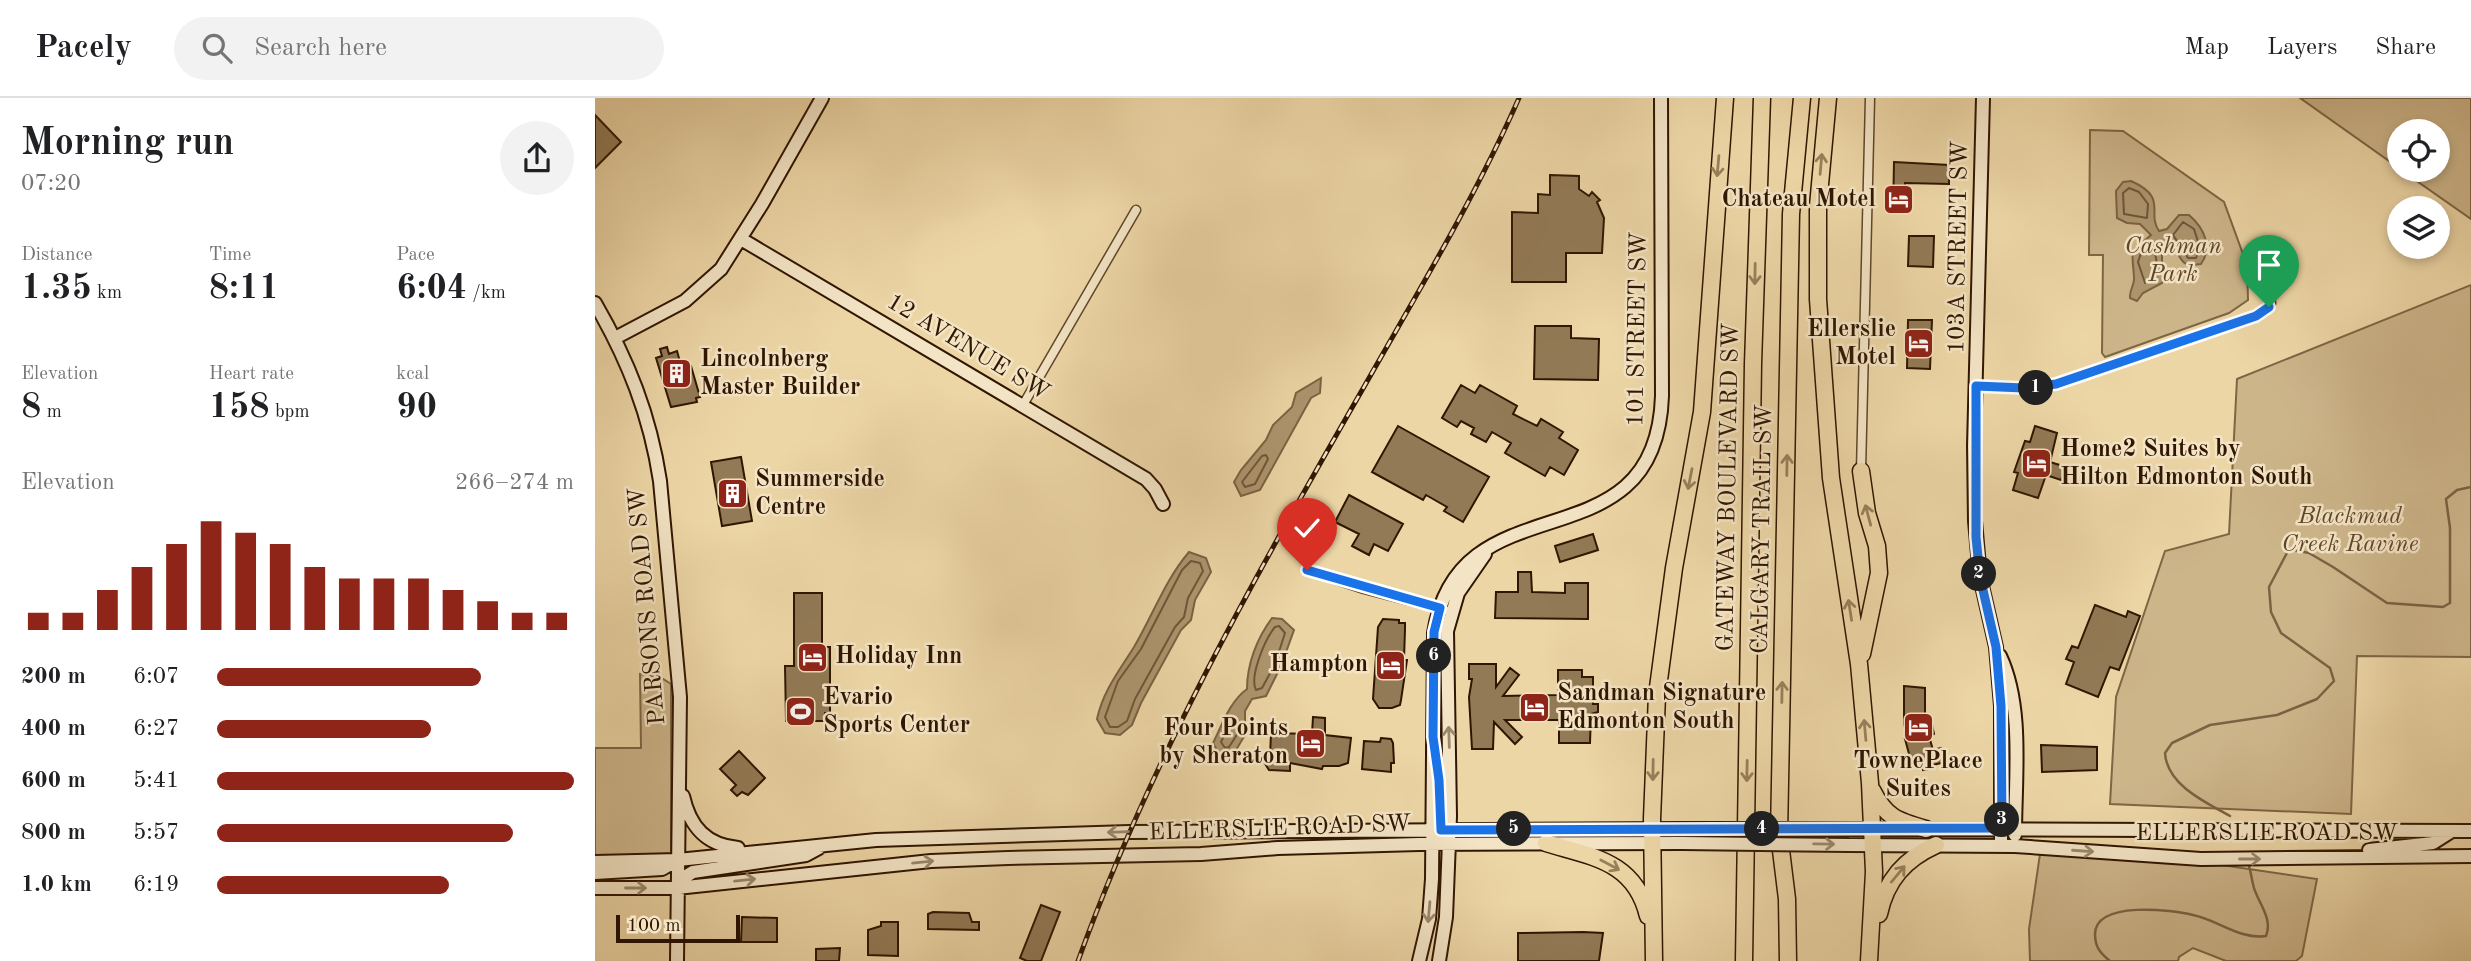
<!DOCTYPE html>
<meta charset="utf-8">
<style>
:root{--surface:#fff;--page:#f2f2f2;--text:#202124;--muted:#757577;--line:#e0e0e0;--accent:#8f2418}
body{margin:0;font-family:"Old Standard TT",serif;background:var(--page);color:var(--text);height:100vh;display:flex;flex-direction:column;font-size:26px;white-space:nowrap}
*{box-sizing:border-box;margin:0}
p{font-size:23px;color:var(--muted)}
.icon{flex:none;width:38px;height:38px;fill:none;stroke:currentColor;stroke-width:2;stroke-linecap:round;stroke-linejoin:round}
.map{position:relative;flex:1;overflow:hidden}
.side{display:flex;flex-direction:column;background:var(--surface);width:595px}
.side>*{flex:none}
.buttons{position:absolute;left:1792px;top:21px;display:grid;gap:14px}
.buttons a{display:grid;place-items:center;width:63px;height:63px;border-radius:50%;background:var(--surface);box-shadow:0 4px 10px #0003;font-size:35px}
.scale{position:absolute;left:21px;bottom:18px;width:124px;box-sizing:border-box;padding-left:7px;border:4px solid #301600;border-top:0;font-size:19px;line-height:24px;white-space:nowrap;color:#301600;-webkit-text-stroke:5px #f3e4c5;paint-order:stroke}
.pin{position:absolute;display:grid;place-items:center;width:60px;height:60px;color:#fff;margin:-72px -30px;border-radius:50% 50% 50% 0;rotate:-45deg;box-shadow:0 0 7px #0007}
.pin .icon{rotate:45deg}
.km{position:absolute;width:35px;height:35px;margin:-18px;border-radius:50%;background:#222;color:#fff;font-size:19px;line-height:35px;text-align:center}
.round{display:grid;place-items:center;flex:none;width:74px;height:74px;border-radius:37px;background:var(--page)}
.head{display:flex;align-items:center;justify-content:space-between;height:119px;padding:0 21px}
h1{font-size:38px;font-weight:700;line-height:52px}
.metrics{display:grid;grid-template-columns:repeat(3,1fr);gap:10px;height:119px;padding:7px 21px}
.metrics div{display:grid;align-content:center}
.metrics b{font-size:35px;font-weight:700}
.metrics small{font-size:19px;font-weight:400}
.metrics p{font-size:19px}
.chart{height:196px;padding:14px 21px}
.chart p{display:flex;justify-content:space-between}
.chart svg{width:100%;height:126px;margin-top:7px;stroke:var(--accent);stroke-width:6}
ul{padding:0 21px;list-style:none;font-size:23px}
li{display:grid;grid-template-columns:112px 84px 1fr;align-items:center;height:52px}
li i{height:18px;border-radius:9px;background:var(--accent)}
header{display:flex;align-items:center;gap:42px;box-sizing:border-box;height:98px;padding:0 35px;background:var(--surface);border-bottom:2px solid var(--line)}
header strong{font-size:33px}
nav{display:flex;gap:38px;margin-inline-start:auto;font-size:24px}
.search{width:490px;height:63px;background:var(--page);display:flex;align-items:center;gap:18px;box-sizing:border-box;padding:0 24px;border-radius:38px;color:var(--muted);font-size:26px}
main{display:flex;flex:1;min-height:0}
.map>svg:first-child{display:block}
</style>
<header>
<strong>Pacely</strong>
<div class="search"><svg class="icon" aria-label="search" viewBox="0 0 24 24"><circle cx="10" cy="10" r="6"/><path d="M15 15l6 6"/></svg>Search here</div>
<nav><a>Map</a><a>Layers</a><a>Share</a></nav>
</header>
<main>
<section class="side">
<div class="head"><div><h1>Morning run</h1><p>07:20</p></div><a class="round"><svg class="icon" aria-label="share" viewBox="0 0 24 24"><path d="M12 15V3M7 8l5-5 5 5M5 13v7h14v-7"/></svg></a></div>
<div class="metrics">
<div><p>Distance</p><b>1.35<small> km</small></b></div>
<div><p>Time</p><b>8:11</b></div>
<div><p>Pace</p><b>6:04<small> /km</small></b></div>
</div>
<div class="metrics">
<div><p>Elevation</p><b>8<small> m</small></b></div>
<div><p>Heart rate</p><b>158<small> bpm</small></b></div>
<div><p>kcal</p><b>90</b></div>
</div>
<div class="chart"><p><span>Elevation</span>266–274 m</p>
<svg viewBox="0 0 160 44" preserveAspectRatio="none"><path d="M5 44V38M15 44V38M25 44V30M35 44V22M45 44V14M55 44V6M65 44V10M75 44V14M85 44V22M95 44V26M105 44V26M115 44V26M125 44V30M135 44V34M145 44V38M155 44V38"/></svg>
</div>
<ul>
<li><b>200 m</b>6:07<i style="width:74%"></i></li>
<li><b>400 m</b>6:27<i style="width:60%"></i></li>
<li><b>600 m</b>5:41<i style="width:100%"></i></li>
<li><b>800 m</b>5:57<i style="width:83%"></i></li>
<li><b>1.0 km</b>6:19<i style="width:65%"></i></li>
</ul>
</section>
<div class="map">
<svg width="1876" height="863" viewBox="0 0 1876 863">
<rect width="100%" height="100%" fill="#edd6a6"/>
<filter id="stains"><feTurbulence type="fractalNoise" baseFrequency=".00286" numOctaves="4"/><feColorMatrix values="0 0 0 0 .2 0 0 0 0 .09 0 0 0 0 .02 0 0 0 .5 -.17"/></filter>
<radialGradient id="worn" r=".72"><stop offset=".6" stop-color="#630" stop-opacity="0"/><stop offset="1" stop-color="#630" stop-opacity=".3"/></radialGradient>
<!-- green -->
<path fill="#cdb58a" stroke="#7e6645" stroke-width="2" d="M1705 0H1876V121L1806 72H1843V33H1804V70Z
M1495 32 1528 33 1629 104 1652 167 1653 202 1634 215 1510 259 1507 255 1508 157H1494Z
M1876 187V559L1762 558 1756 716 1515 706 1521 599 1570 453 1634 436 1642 281Z
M45 576 65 579 76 586V757H0V650H46Z
M1445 756 1613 765 1722 781 1707 858 1701 863H1631L1598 850 1584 859 1583 863H1435L1434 831Z"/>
<!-- water -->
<path fill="#ad956e" stroke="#7b6242" stroke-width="2" d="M1536 83C1574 100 1551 114 1564 133L1572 131 1584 117H1594C1609 130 1618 149 1606 166 1582 170 1589 159 1575 145L1567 146V165L1571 178 1567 185 1548 195 1542 203 1535 200C1534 192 1540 187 1539 179 1537 149 1533 157 1556 137L1545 126 1532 125 1522 120 1521 93 1528 84Z
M726 280 725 295 716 300 665 392 646 398 639 384 646 372 671 342 678 327 697 309 701 295Z
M594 454 611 460 616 474 600 502 596 522 586 532 546 605 537 627 525 637 510 635 502 621C508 593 524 573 539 549 558 517 570 482 594 454Z
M677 520 687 521 699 532 686 568 671 598 657 601 650 613V637L638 657 625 658 618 645C627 627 635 603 652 591 652 566 662 540 677 520Z"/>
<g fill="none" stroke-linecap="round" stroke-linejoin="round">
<!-- shore -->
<path stroke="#6e5637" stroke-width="2" d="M1534 90 1544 94 1553 106 1552 120 1529 116 1528 95Z
M1588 124 1599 131 1605 150 1601 160H1593L1578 137Z
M1556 147 1559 150 1564 176 1550 185 1543 164 1547 152Z
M667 358 671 357 673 361 660 386 650 389 647 384Z
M596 463 605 465 608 473 593 500 589 519 580 529 540 601 532 623 523 629H515L510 619 523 583 546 551 587 472Z
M684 528 690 535 680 566 667 590 661 592C654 579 670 541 680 529Z
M637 621 643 622V635L634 649 630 650 626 644Z"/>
<!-- stream -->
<path stroke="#7b6242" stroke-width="2.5" d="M1635 718C1610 704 1572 687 1570 655L1577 645 1615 627 1682 617 1722 601 1739 583 1735 570 1686 535 1676 514 1674 489 1694 451 1714 455 1738 469 1792 505 1848 509 1855 505V430L1851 401 1862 392 1876 389
M1515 863C1505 855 1500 849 1500 836 1501 802 1577 812 1598 817 1623 822 1645 842 1671 838 1678 821 1664 806 1659 790 1657 783 1656 775 1654 768"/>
</g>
<!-- building -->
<path fill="#927a56" stroke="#301600" stroke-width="2" d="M0 17 26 44 0 70Z
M1299 64 1354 67V86L1310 85 1309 115H1298Z
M955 77 984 78V91L994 98 997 94 1005 102 1002 104 1009 120 1007 155H971V184H917V114L943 115V96L955 97Z
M1314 138H1339L1338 169 1313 168Z
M1313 222H1337L1335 271 1312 270Z
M940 228H976V240L1004 241 1003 282 939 281Z
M72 249 74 256 82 253 87 271 96 268 105 299 101 300 102 304 76 309 61 260 67 258 65 251Z
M866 287 880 295 885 287 922 308 918 316 942 328 946 321 968 334 964 340 983 352 969 377 955 369 950 378 910 355 916 345 897 334 891 344 876 336 879 330 866 323 862 329 847 320Z
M803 328 894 379 868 424 849 413 852 409 831 397 828 402 777 374Z
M1440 328 1462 335 1455 364 1471 369 1466 382 1451 377 1443 400 1418 392 1423 375 1419 374 1430 343 1435 344Z
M146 359 157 423 127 428 116 364Z
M754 397 808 426 793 453 779 446 774 457 757 448 764 436 740 424Z
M998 436 1003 452 965 464 960 448Z
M923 474H936L937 494 970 495V485H993V521L900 520 901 494H923Z
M199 495H227V549H235V615H230V623H191L190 568H199Z
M1500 507 1531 519 1533 513 1545 518 1524 572 1515 569 1503 599 1471 586 1479 564 1471 561 1477 548 1483 550Z
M788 521 804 522V525H810V531L809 562H812L806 602 805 607 797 610H784L778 601 783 529Z
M874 566H901V589L915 570 924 577 908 598 963 597V572H987V579H998V606H1003V614L996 616 995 645H964V622H910L927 639 920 646 899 624 898 651H877L874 599 877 581H874Z
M1309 588 1330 590V617H1335L1339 636 1334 638 1338 652 1346 650 1350 664 1334 668V671L1328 672 1327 669 1323 671 1321 666 1317 667 1310 641H1313L1309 626Z
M718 619 730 620V637L756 640 753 665 744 668H728L727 671 695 665V673L674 672 669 664 675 659 676 635 717 636Z
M786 640 796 641 798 645 799 665H796V674L767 671 769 643 785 644Z
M1446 647 1502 649V672L1447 674Z
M144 653 170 680 153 697 147 694 142 698 136 692 141 687 125 671Z
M446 807 465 814 446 863H432L425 860Z
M338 814 374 815 377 824H384V832L333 831V816Z
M147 819 182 820V844H146Z
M286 824H303V858L273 857V832L286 828Z
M988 834 1008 835 1004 863H923V835Z
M245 850 244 863H221V851Z"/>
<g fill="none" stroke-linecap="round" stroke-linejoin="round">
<defs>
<path id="street" d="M1381 288 1428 290 1461 286 1661 217 1669 214 1676 205 1673 185
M428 307 541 112
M1266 373 1275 0
M712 472 769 491 850 512"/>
<path id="secondary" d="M1388 0 1379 348 1380 423 1385 479 1401 549 1406 608V747
M146 141 551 381 560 391 568 406
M0 205C33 262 55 317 65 383L85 599 82 863
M20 240 90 203 126 171 167 106 227 0
M1405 558C1429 609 1420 680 1420 737
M845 691 848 739
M88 698C95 729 111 747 143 750
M1253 731 1876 733
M1254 747 1420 748 1606 761 1876 758
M1774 752 1838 745 1857 733
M0 764 83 762 281 742 534 734 1087 731
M0 775 67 771 82 762
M0 790H82L336 763 413 760 606 756 683 750 824 746 1087 745
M82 790 88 780 98 774 211 757 224 750
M824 863 834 821 837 781 839 535C864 376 1061 474 1067 298L1066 0
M844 863 851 819 855 718 852 533 863 495 890 456"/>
<path id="highway" d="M1233 0 1223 108V201L1236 380 1264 566 1275 685 1279 774 1274 863
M1266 373 1272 415 1282 448 1284 475 1267 556
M1277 692C1291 720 1303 723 1331 731
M951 745C997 759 1040 763 1053 818
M1284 816C1291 782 1310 761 1341 747
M1059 863 1057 721 1062 597 1079 470 1107 314 1130 0
M1149 863 1158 266 1167 0
M1193 863 1192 801 1184 736 1196 116 1207 0"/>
</defs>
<!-- street casing -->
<use href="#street" stroke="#5f462a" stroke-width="11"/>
<!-- secondary casing -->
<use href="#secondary" stroke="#301600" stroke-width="16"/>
<!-- highway casing -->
<use href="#highway" stroke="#301600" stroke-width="19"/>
<!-- street -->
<use href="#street" stroke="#f3e4c5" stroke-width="8"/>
<!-- secondary -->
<use href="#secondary" stroke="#f3e4c5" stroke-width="12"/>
<!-- highway -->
<use href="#highway" stroke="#edd6a6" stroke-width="16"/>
<defs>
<path id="rail" d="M483 863C556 661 660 479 766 294 821 197 879 102 924 0"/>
</defs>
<!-- rail casing -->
<use href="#rail" stroke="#301600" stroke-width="5"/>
<!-- rail -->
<use href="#rail" stroke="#f3e4c5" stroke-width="2.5" stroke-dasharray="8" stroke-linecap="butt"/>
<defs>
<path id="secondary-bridge" d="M1087 731H1253
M1087 745 1254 747"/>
</defs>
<!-- secondary-bridge casing -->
<use href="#secondary-bridge" stroke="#301600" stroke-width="16" stroke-linecap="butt"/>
<!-- secondary-bridge -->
<use href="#secondary-bridge" stroke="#f3e4c5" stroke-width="12"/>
</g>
<!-- one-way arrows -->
<defs><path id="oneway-shaft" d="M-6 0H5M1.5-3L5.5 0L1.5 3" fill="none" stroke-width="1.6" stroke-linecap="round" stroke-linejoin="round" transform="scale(1.75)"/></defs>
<g stroke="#98805b">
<use href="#oneway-shaft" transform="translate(1226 66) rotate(-85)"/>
<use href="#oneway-shaft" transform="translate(1123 68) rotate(95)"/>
<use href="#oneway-shaft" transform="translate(1160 176) rotate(91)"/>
<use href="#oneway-shaft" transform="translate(1192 367) rotate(-89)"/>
<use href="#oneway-shaft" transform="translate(1095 381) rotate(101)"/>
<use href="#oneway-shaft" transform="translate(1273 417) rotate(-105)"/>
<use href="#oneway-shaft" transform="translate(1255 512) rotate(-99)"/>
<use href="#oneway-shaft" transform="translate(1187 594) rotate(-89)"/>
<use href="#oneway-shaft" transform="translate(1270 632) rotate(-95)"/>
<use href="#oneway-shaft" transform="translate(1058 672) rotate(91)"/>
<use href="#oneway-shaft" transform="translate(1152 673) rotate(91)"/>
<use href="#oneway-shaft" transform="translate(1015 767) rotate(28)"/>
<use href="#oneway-shaft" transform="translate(1303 776) rotate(-50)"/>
</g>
<g stroke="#9b876c">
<use href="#oneway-shaft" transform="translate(854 639) rotate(-92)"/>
<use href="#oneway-shaft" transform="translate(523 734) rotate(178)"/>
<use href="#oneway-shaft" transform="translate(1229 746) rotate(1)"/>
<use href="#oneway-shaft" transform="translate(1488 753) rotate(4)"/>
<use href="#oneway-shaft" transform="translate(1655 761)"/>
<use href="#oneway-shaft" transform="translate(328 764) rotate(-6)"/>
<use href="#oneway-shaft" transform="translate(150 782) rotate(-6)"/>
<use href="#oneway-shaft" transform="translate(41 790)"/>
<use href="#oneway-shaft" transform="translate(834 814) rotate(95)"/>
</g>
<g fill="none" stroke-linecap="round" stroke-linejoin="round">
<defs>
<path id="route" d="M712 472 845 510 839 534 838 639 844 682 846 732 1407 730 1406 608 1401 549 1385 479 1381 439V288L1429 290 1461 286 1661 218 1674 209"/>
</defs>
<!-- route casing -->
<use href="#route" stroke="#fff" stroke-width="14"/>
<!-- route -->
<use href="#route" stroke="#1a73e8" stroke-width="9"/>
</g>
<!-- icons -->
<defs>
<symbol id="hotel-square" viewBox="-11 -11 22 22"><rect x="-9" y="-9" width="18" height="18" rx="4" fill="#8f2418" stroke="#f3e4c5"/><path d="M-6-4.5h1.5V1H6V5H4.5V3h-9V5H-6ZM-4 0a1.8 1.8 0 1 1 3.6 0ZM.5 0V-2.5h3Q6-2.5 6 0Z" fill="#fff"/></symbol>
<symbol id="building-square" viewBox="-11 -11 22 22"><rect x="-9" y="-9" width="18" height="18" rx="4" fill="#8f2418" stroke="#f3e4c5"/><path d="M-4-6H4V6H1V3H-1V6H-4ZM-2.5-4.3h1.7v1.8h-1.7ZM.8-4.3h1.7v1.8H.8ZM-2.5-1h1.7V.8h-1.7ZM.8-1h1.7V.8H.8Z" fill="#fff"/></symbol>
<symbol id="stadium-square" viewBox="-11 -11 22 22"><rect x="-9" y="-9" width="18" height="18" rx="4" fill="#8f2418" stroke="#f3e4c5"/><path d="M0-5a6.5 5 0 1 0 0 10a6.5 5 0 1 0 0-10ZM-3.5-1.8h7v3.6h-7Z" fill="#fff"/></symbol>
</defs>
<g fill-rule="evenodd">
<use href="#hotel-square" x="1286" y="84" width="35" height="35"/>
<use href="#hotel-square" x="1306" y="228" width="35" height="35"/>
<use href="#building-square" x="64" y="258" width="35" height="35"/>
<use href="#hotel-square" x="1424" y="348" width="35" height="35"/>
<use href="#building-square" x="120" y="378" width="35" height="35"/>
<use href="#hotel-square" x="200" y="542" width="35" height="35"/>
<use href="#hotel-square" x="778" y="550" width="35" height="35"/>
<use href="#hotel-square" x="922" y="592" width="35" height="35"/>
<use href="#stadium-square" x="188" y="596" width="35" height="35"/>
<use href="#hotel-square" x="1306" y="612" width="35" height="35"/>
<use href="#hotel-square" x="698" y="628" width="35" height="35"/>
</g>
<g text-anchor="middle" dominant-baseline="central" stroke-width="5" stroke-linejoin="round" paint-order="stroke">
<!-- poi labels -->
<g font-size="24" font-weight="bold" fill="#301600" stroke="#f3e4c5" text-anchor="start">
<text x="1281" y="102" text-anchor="end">Chateau Motel</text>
<text x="1301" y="232" text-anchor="end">Ellerslie<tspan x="1301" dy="28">Motel</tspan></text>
<text x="105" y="262">Lincolnberg<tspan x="105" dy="28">Master Builder</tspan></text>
<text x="1465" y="352">Home2 Suites by<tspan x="1465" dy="28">Hilton Edmonton South</tspan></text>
<text x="160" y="382">Summerside<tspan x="160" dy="28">Centre</tspan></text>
<text x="240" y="559">Holiday Inn</text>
<text x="773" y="567" text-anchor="end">Hampton</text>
<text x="962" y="596">Sandman Signature<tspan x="962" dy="28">Edmonton South</tspan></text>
<text x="228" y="600">Evario<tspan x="228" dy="28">Sports Center</tspan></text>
<text x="693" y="631" text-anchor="end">Four Points<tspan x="693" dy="28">by Sheraton</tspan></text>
<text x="1323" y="664" text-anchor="middle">TownePlace<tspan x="1323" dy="28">Suites</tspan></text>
</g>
<!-- street labels -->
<g font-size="24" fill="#301600" stroke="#f3e4c5">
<text transform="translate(1364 149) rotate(-89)">103A STREET SW</text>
<text transform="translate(1043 231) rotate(-89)">101 STREET SW</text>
<text transform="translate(373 250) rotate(31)">12 AVENUE SW</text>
<text transform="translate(1134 389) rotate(-89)">GATEWAY BOULEVARD SW</text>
<text transform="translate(1168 431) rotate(-89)">CALGARY TRAIL SW</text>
<text transform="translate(53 508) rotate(-95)">PARSONS ROAD SW</text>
<text transform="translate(685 731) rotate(-2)">ELLERSLIE ROAD SW</text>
<text x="1672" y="736">ELLERSLIE ROAD SW</text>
</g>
<!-- park labels -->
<g font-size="24" font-style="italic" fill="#5f4629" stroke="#f3e4c5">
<text x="1578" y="149">Cashman<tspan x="1578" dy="28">Park</tspan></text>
<text x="1755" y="419">Blackmud<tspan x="1755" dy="28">Creek Ravine</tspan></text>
</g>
</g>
<rect width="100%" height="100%" filter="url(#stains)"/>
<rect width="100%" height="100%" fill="url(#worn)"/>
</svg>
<div class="buttons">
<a><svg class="icon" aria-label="locate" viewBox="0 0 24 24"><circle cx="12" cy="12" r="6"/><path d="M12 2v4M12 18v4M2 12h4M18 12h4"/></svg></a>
<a><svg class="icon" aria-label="layers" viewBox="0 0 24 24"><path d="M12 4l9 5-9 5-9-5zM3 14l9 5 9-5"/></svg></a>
</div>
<div class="scale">100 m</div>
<div class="pin" style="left:1674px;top:209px;background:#1e9e55"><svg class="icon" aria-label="arrive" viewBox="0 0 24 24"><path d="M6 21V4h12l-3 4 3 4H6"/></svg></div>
<div class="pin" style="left:712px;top:472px;background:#d93025"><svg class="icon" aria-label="check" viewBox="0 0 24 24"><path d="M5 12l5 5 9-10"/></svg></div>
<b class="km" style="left:1441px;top:290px">1</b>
<b class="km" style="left:1384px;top:476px">2</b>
<b class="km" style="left:1407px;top:722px">3</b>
<b class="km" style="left:1167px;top:731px">4</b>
<b class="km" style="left:919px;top:731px">5</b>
<b class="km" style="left:839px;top:558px">6</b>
</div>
</main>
